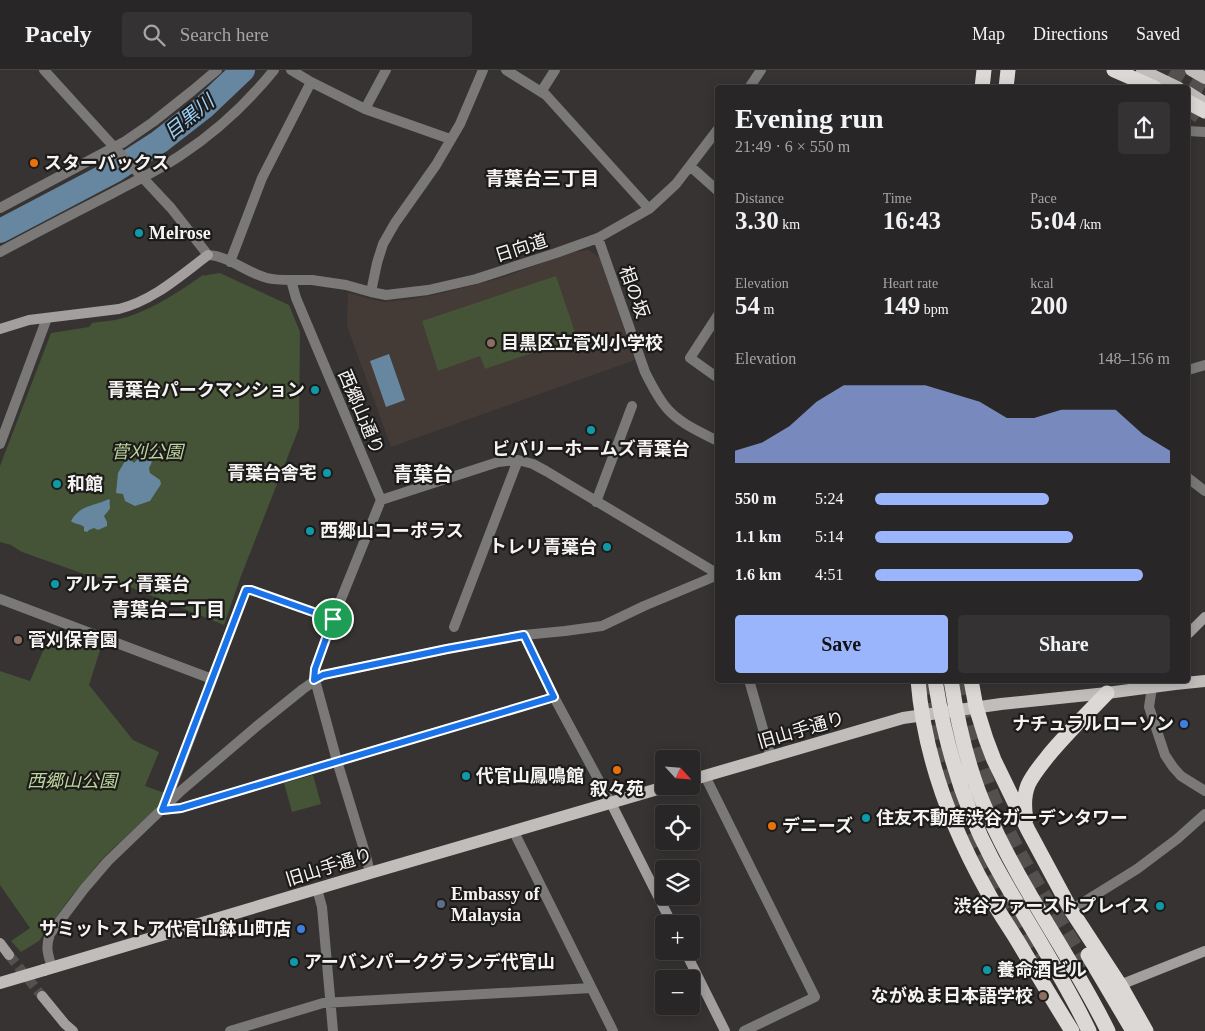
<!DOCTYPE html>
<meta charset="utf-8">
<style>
:root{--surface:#282626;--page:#343232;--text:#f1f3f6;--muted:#a5a5a7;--line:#444343;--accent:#9bb5fd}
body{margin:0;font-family:"Times New Roman","Noto Sans JP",serif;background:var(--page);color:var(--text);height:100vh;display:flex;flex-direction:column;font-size:19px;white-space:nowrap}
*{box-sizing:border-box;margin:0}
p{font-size:16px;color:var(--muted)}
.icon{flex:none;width:28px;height:28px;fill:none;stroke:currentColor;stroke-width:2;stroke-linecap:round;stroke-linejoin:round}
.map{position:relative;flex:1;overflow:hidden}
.side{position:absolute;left:715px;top:15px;width:475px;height:598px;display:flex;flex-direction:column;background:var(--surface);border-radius:5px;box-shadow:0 2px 12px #0003,0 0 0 1px var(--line)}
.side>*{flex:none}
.needle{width:32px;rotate:116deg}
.controls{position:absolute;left:655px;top:680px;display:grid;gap:10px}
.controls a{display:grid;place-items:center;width:45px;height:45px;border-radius:5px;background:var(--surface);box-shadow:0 2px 12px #0003,0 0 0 1px var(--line);font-size:25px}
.pin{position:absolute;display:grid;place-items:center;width:42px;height:42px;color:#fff;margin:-21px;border:2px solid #fff;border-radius:50%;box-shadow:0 1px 5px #0007}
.round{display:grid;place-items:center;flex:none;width:52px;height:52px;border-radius:5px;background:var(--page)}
.headline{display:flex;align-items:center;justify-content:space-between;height:85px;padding:0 20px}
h1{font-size:28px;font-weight:600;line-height:38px}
.figures{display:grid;grid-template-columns:repeat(3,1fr);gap:8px;height:85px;padding:5px 20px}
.figures div{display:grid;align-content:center}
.figures b{font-size:25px;font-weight:600}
.figures small{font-size:14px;font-weight:400}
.figures p{font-size:14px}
.chart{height:140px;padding:10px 20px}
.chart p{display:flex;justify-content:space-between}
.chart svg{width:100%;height:90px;margin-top:5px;fill:var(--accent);opacity:.7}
.button{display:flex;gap:10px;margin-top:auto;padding:10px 20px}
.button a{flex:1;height:58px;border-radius:5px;background:var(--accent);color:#111;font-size:20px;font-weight:600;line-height:58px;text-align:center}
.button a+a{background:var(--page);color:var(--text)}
ul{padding:0 20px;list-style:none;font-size:16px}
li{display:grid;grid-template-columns:80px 60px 1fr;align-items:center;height:38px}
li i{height:12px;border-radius:6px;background:var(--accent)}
header{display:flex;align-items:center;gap:30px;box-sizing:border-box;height:70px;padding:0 25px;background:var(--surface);border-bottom:1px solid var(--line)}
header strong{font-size:24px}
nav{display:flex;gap:28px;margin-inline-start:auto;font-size:18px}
.search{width:350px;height:45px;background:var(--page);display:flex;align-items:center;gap:12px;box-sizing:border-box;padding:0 18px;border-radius:5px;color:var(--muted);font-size:19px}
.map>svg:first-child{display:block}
</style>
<header>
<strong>Pacely</strong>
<div class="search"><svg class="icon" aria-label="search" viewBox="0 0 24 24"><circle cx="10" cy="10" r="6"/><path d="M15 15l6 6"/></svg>Search here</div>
<nav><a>Map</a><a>Directions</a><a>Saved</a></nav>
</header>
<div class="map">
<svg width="1205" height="961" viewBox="0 0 1205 961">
<rect width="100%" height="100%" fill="#363332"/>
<!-- built -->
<path fill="#443a36" d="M588 180 600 187 635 290 391 377 347 256 348 223 374 230 384 232 404 230 434 225 501 208 569 183Z"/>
<!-- green -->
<path fill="#455336" d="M220 203 289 235 300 262 299 358 241 506 224 555 112 510 84 504 22 482 11 475 0 472V396L51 263 89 257 92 253C103 251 115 251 127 247 153 239 180 221 203 205L205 206 207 205Z
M556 206 577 268 485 299 480 286 438 301 422 251Z
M52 560 87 572 103 571 89 615 133 670 159 682 145 716 165 723 162 733 104 787 70 828 39 871 21 882 11 871 30 858 0 815V601L30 611Z
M313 705 321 734 292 742 284 713Z"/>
<!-- water -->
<path fill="#66879f" d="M389 284 405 330 386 337 370 291Z
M143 383 152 392 149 398 150 403 160 410 161 414 150 431 135 436 125 431 123 424 116 423 118 403 125 391 130 389 134 393Z
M109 429 110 431C109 434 110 435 110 438 109 441 106 443 104 446L107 452V456L98 460 94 458 89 460 87 462 84 461V457C80 453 75 455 71 451 81 434 93 437 109 429Z"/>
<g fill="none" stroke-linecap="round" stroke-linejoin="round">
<!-- river -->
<path stroke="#66879f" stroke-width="24" d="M0 161 114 101 159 72 204 37 243 0"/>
<!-- secondary-tunnel -->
<path stroke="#53504f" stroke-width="10" stroke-dasharray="10 5" stroke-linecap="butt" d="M9 885 42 926"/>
<!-- highway-tunnel -->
<path stroke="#53504f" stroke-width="15" stroke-dasharray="15 8" stroke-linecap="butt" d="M1171 0 1205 21
M1188 37 1205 51
M926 610C930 673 953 736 982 792 999 825 1018 857 1036 889
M963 610C968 666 988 723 1014 773 1037 817 1065 859 1090 901"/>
<!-- street -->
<path stroke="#7a7978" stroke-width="10" d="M44 0 114 77 171 138 208 185C229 186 247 203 267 208 275 210 283 210 291 210L296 228 381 430
M291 0 311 12 365 39 450 69
M506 0 546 25 649 139
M749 18 761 0
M541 22 555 0
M365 39 386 0
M1188 61 1205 62
M690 96 718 121
M0 138 124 72 153 52 192 21 217 0
M598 168 645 302C651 314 657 326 665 336 677 352 700 362 718 371
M0 182C37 162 74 143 111 124 135 111 159 100 181 85 216 62 248 32 274 0
M230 192 262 108 311 12
M291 210H312L346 215 371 222 386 225 428 220 476 209 556 183 598 168 649 139 676 114 718 59
M371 222 377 193 383 174 395 153 436 95 460 54 483 0
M718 245 690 288 718 308
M1188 300 1205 295
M0 374 47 248
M1188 408 1205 421
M381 430 498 392 518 390 533 394 546 401 718 504
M596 432 632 336
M0 529 212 609
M333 549 251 520H246L163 740 181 738 554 627
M454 557 518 390
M524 565 554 627 611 733
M749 610 771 687
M1152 617 1149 637 1165 685 1173 697 1181 706 1205 721
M705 706 815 927 744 961
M514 762 613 961
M370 803 366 786 337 691 315 610V599L333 549 381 430
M317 819 322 837 333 961
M1071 840 1137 799 1177 769 1205 744
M52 898C48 884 45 878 50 864L84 819 108 791 182 720 257 656 303 619 323 605 447 579 524 565 565 561 602 556 644 536 718 505
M230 961 323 933 591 918"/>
<!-- secondary -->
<path stroke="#a29f9e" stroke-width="10" d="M0 259 29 250 119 239C154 230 180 206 208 185
M1188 564 1205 547
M611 733 672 854
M0 873 9 885
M685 881 725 961
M1120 915 1205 881
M42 926 65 954 73 961"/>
<!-- primary -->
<path stroke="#c0bdbb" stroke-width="12" d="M1142 0 1179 18
M1191 0 1205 8
M1188 22 1205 33
M691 710 903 648 1001 634 1107 623 1175 614 1205 611
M44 900 370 803 668 716"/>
<!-- highway -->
<path stroke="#dcd8d5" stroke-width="15" d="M1114 0 1155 18
M982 18 984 0
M1006 18 1008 0
M1188 32 1205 41
M918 610C924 686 950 755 987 821 996 838 1007 854 1017 870 1035 900 1053 931 1072 961
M971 610 976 637 986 669 994 690 1028 760 1071 840 1120 915 1146 961
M1026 749C1024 738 1024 725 1028 715 1033 704 1041 695 1048 686 1066 664 1087 644 1107 623
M1088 885 1133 961"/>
<!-- primary-bridge -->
<path stroke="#c0bdbb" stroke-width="12" d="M0 913 44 900"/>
<!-- highway-bridge -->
<path stroke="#dcd8d5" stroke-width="15" d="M935 610C945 673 962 733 992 789 1023 847 1061 902 1089 961
M951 610C958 655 968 700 987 742 1020 818 1071 886 1108 961"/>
</g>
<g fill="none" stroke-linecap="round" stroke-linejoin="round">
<defs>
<path id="route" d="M246 520H251L333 549 315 599 314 610 323 605 447 579 524 565 554 627 181 738 162 740Z"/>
</defs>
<!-- route casing -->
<use href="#route" stroke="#fff" stroke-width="10"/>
<!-- route -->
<use href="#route" stroke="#1a73e8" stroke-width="6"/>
</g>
<!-- markers -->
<g fill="#e8710a" stroke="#1d1b1a" stroke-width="2">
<circle cx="34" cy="93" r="5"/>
<circle cx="617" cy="700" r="5"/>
<circle cx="772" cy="756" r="5"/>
</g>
<g fill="#0f9aa8" stroke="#1d1b1a" stroke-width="2">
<circle cx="139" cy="163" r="5"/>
<circle cx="315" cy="320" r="5"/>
<circle cx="591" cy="360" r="5"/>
<circle cx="327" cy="403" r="5"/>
<circle cx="57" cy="414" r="5"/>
<circle cx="310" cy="461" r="5"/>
<circle cx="607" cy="477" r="5"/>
<circle cx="55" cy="514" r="5"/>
<circle cx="466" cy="706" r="5"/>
<circle cx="866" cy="748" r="5"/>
<circle cx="1160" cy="836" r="5"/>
<circle cx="294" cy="892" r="5"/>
<circle cx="987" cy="900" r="5"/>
</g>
<g fill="#8d6e63" stroke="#1d1b1a" stroke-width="2">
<circle cx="491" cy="273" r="5"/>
<circle cx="18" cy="570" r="5"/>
<circle cx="1043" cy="926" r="5"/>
</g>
<g fill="#3f7fe0" stroke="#1d1b1a" stroke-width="2">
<circle cx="1184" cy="654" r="5"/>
<circle cx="301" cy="859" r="5"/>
</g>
<circle fill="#5c6f8a" stroke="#1d1b1a" stroke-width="2" cx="441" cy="834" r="5"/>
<g text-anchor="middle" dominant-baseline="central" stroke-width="4.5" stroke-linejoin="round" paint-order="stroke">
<!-- poi labels -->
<g font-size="18" font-weight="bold" fill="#f6f4f3" stroke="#1d1b1a" text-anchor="start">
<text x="44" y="93">スターバックス</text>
<text x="149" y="163">Melrose</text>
<text x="501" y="273">目黒区立菅刈小学校</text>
<text x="305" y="320" text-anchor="end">青葉台パークマンション</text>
<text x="591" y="379" text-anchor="middle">ビバリーホームズ青葉台</text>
<text x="317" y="403" text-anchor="end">青葉台舎宅</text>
<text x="67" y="414">和館</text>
<text x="320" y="461">西郷山コーポラス</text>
<text x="597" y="477" text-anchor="end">トレリ青葉台</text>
<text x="65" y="514">アルティ青葉台</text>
<text x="28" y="570">菅刈保育園</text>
<text x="1174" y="654" text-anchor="end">ナチュラルローソン</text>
<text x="476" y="706">代官山鳳鳴館</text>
<text x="617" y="719" text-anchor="middle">叙々苑</text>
<text x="876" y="748">住友不動産渋谷ガーデンタワー</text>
<text x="782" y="756">デニーズ</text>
<text x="451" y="824">Embassy of<tspan x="451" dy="21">Malaysia</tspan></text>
<text x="1150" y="836" text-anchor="end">渋谷ファーストプレイス</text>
<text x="291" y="859" text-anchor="end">サミットストア代官山鉢山町店</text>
<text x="304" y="892">アーバンパークグランデ代官山</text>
<text x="997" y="900">養命酒ビル</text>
<text x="1033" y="926" text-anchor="end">ながぬま日本語学校</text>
</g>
<!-- street labels -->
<g font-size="18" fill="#f6f4f3" stroke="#1d1b1a">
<text transform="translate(521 178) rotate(-18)">日向道</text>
<text transform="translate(634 222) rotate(70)">相の坂</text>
<text transform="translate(361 342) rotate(67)">西郷山通り</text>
<text transform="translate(801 660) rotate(-16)">旧山手通り</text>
<text transform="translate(329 797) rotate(-17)">旧山手通り</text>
</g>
<!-- park labels -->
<g font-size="18" font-style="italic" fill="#bbd69d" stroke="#1d1b1a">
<text x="147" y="382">菅刈公園</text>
<text x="72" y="711">西郷山公園</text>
</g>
<!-- water labels -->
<g font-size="19" font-style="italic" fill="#9bd3fc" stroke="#1d1b1a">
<text transform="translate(189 47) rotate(-39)">目黒川</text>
</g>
<!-- neighbourhood labels -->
<g font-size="19" font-weight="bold" fill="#f6f4f3" stroke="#1d1b1a">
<text x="542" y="108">青葉台三丁目</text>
<text x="168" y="539">青葉台二丁目</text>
</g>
<!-- quarter labels -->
<g font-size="20" font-weight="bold" fill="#f6f4f3" stroke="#1d1b1a">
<text x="423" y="404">青葉台</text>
</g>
</g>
</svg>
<div class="controls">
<a><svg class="needle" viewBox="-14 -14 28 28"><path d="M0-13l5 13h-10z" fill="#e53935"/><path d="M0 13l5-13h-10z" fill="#a5a5a7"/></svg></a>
<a><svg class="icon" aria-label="locate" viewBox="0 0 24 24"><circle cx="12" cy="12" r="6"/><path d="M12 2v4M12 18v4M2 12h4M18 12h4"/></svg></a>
<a><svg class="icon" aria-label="layers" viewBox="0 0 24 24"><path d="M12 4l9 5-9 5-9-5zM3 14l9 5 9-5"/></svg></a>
<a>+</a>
<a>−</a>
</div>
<div class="pin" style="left:333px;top:549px;background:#1e9e55"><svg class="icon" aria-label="arrive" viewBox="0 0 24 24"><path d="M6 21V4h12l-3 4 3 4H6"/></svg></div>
<section class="side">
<div class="headline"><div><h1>Evening run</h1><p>21:49 · 6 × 550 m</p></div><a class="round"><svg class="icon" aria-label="share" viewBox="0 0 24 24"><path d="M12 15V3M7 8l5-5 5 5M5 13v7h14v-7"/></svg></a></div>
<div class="figures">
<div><p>Distance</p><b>3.30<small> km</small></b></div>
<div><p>Time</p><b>16:43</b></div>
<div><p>Pace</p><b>5:04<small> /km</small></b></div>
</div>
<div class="figures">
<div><p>Elevation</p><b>54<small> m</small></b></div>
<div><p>Heart rate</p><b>149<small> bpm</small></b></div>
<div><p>kcal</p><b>200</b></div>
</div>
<div class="chart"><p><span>Elevation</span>148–156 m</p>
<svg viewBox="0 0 160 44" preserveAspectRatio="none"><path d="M0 44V38L10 34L20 26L30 14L40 6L50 6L60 6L70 6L80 10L90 14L100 22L110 22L120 18L130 18L140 18L150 30L160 38V44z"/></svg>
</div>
<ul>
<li><b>550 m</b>5:24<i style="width:59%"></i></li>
<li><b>1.1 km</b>5:14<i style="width:67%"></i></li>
<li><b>1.6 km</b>4:51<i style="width:91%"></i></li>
</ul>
<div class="button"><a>Save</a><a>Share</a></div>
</section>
</div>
